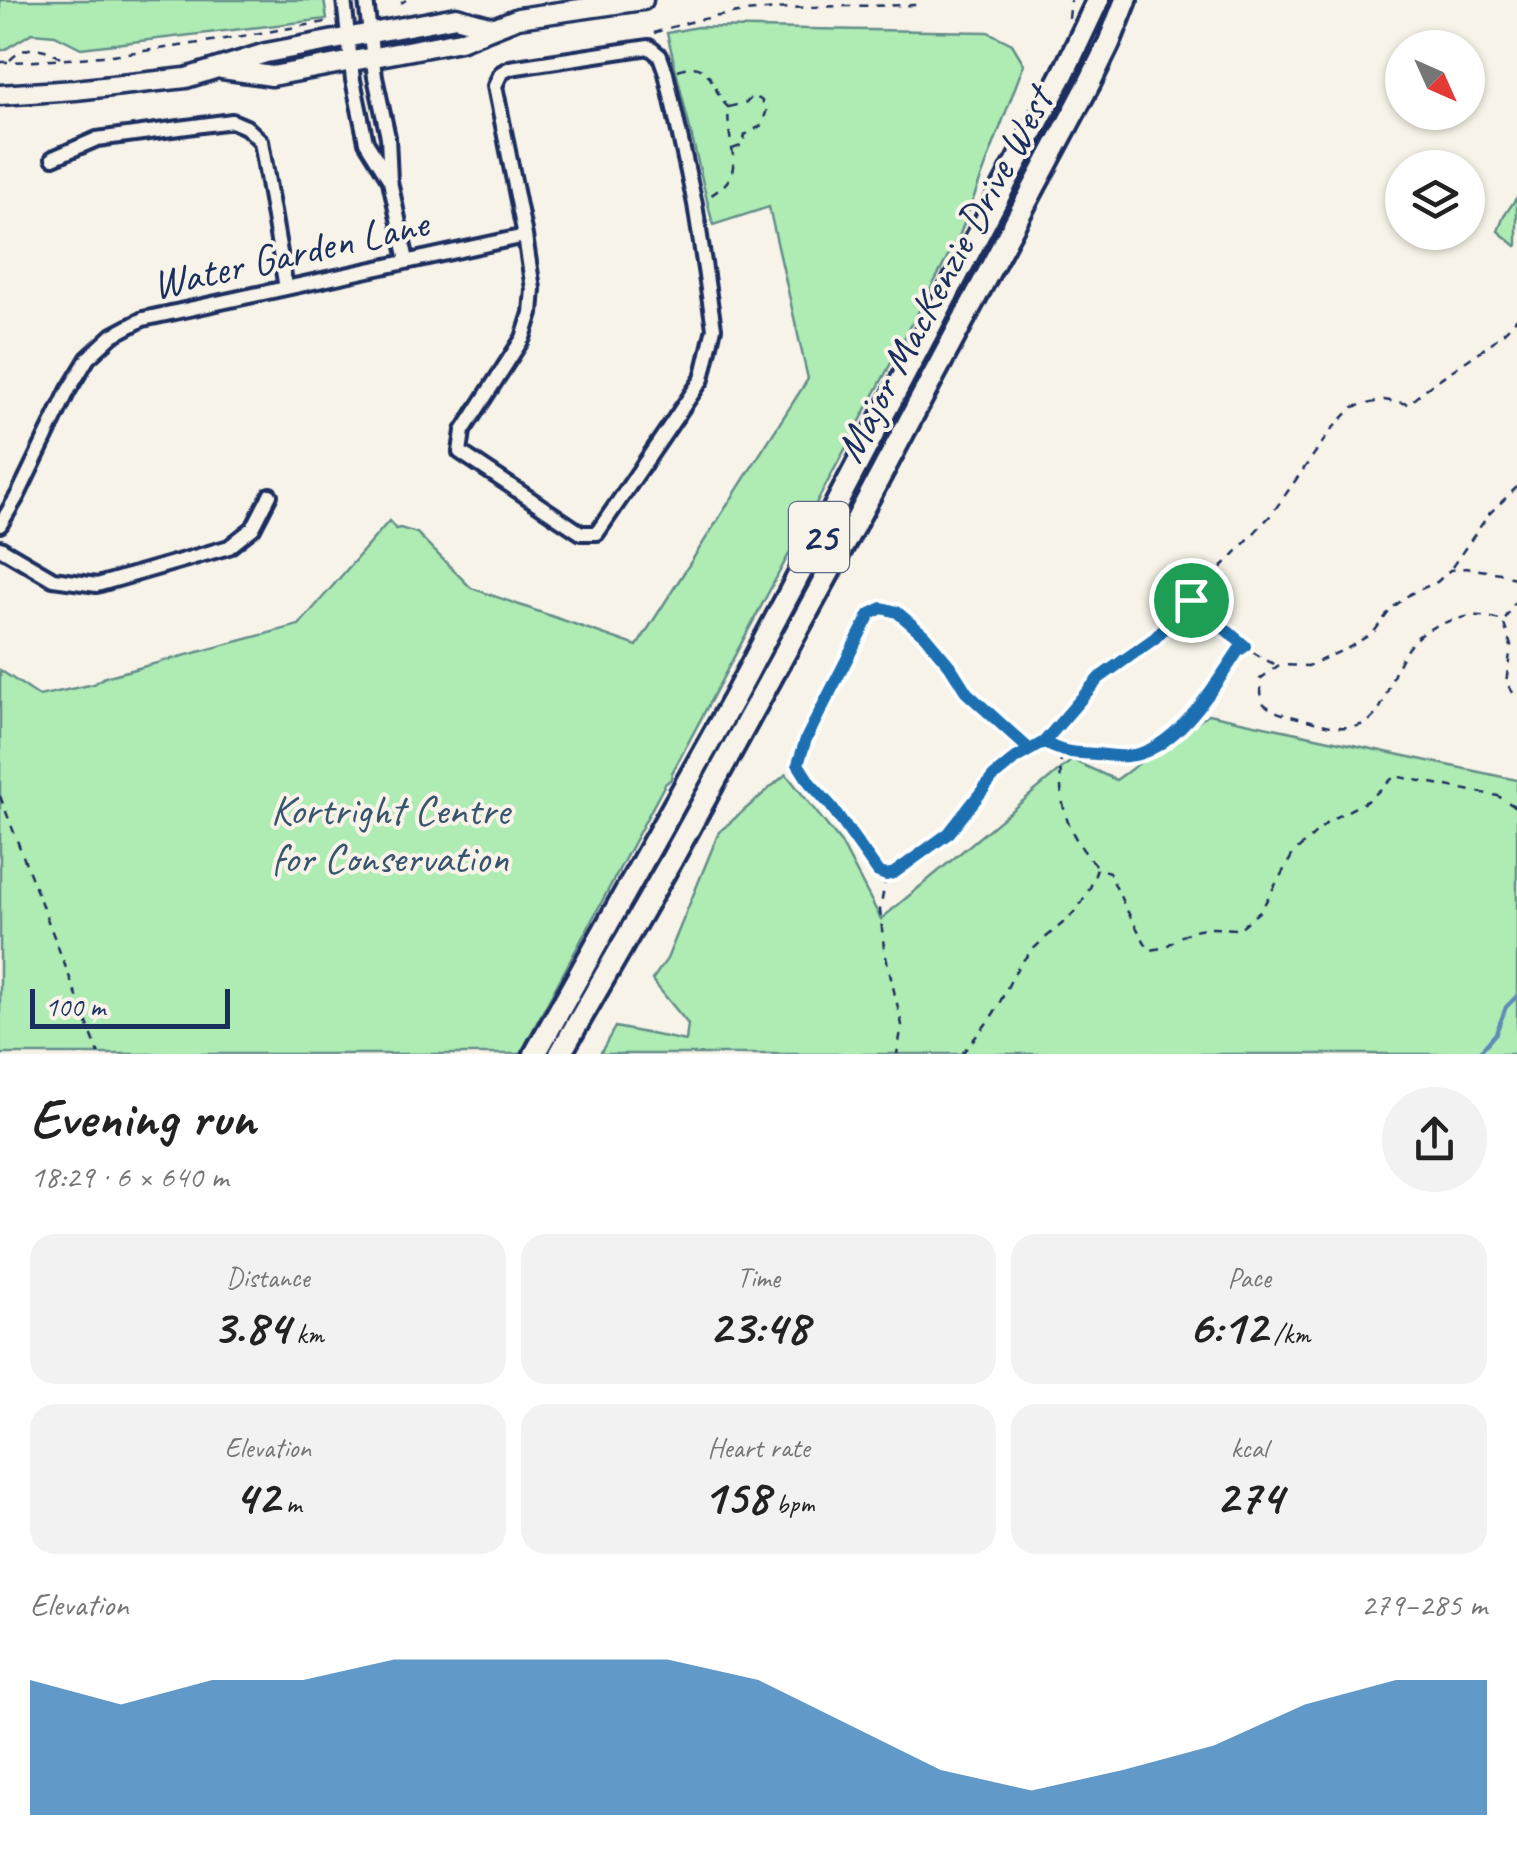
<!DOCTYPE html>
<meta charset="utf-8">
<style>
:root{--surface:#fff;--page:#f2f2f2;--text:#222;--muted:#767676;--accent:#1f6fb2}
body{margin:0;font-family:Caveat,sans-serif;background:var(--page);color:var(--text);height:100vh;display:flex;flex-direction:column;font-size:38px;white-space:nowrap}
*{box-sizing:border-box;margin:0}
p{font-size:32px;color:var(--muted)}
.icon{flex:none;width:55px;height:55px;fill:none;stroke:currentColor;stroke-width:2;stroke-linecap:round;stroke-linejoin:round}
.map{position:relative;height:1054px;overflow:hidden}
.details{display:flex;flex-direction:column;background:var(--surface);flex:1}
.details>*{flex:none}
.needle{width:65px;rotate:135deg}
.buttons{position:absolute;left:1385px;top:30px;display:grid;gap:20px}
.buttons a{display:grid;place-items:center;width:100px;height:100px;border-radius:50%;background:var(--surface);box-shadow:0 2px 8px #0004;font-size:50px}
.scale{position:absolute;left:30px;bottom:25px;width:200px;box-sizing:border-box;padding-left:10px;border:5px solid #1b2f5e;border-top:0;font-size:28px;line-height:35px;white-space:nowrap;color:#1b2f5e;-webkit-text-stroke:8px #f7f3e8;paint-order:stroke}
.pin{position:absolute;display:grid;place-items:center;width:85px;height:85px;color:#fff;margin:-42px;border:5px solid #fff;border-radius:50%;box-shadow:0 2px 10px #0007}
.round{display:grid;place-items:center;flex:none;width:105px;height:105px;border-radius:52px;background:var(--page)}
.head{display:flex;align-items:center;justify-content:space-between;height:170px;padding:0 30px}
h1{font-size:55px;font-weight:700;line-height:75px}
.metrics{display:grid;grid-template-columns:repeat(3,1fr);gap:15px;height:170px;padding:10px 30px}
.metrics div{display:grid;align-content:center;border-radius:25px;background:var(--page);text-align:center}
.metrics b{font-size:50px;font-weight:700}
.metrics small{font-size:28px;font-weight:400}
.metrics p{font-size:28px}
.chart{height:280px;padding:20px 30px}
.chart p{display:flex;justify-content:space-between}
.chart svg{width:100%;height:180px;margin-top:10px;fill:var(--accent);opacity:.7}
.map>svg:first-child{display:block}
</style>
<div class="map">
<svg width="1517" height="1054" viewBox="0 0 1517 1054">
<rect width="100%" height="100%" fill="#f7f3e8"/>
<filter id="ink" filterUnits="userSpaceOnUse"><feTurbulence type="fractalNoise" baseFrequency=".01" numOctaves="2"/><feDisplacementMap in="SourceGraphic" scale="20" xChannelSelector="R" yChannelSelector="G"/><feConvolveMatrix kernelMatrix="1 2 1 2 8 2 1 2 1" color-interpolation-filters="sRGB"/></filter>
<g filter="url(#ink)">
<!-- green -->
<path fill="#aeecb4" stroke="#648e89" stroke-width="2.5" d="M0 0H324L327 19 81 48 55 35 32 33 4 50H0Z
M697 27 988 32 1012 44 1024 64 960 234 672 773 671 779 665 784 520 1054H0V670L39 696 94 684 105 677 299 625 389 521 396 529 400 528 417 533 471 588 637 646 808 379 769 207 713 225 667 33Z
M1517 197V245L1516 246 1498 231 1504 216Z
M1208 714 1517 780V1054H600L615 1027 686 1041 688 1024 652 980 667 959 719 832 786 774 841 843 881 919 1072 760 1116 780Z"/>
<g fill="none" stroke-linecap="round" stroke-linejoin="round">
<!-- stream -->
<path stroke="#618bb5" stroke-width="4" d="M1478 1054 1496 1033 1506 1007 1517 996"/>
<defs>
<path id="minor" d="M344 0 353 80 366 142 389 179
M366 0 375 77 388 137 390 181 407 261
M649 47 660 56 666 73 695 204 714 328 702 379 597 533H581L460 452 463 431 523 338 531 313 533 289 525 236 495 86 501 73 510 68Z
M53 158 97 139 232 121 246 127 261 141 286 288
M0 525 18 495 68 391 88 358 113 335 143 319 525 236
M0 548 53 579 97 585 229 547 253 528 270 495"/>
<path id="secondary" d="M222 69 272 76 460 41 518 18 643 0
M0 95 75 90 186 78 266 53 456 17 492 27"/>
<path id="primary" d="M535 1054 734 698 1064 72 1098 0
M560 1054 671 861 829 572 1089 84 1109 43 1126 0"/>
</defs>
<!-- minor casing -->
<use href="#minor" stroke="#1b2f5e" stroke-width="20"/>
<!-- secondary casing -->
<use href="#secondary" stroke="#1b2f5e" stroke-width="25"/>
<!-- primary casing -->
<use href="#primary" stroke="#1b2f5e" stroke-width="28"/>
<!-- path -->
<path stroke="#1b2f5e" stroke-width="2.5" stroke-dasharray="8 8" stroke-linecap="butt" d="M401 3 406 0
M1069 18 1071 0
M654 33C737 3 829 7 916 5
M10 60C25 45 43 45 60 58
M0 62C112 61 222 39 332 21
M678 70C715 57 710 92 729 108 724 149 753 173 706 198
M729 107 747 102 753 96 761 100 767 109 762 125 745 135 743 145 732 149
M1452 567 1489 514 1517 487
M1517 579 1500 573 1466 568 1450 570 1437 582 1410 594 1391 609 1374 632 1350 647 1308 666 1279 665 1260 679 1262 702C1275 715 1293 716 1311 721 1396 747 1376 687 1411 644 1420 632 1436 625 1450 621 1474 614 1480 614 1503 621L1511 646 1506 683 1517 698
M1192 601C1215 622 1248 654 1277 665
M1505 619 1517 599
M1045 743C1062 753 1077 753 1097 754 1107 755 1118 757 1128 756 1174 752 1215 686 1238 651L1245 647
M1030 751 967 693 950 665 924 635 897 612 882 608 870 614 806 739 798 765 810 783 831 806 878 873 886 875 894 873 949 833 993 777 1016 758 1044 742 1099 678 1155 638 1271 515 1332 429 1353 407 1384 400 1409 404C1442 371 1488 354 1517 318
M1061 754C1059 803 1063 828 1096 866
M0 796 99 1054
M886 877 880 910 884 948 902 1025 897 1054
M962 1054C973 1039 986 1026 995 1011 1004 996 1011 977 1021 963 1052 924 1082 922 1097 868L1109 872 1125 907 1149 950C1171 948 1169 942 1187 933 1202 925 1223 929 1239 929L1261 910 1293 854 1330 820 1369 800 1395 776 1498 796 1517 808"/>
<!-- minor -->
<use href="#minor" stroke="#f7f3e8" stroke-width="12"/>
<!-- secondary -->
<use href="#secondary" stroke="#f7f3e8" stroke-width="18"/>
<!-- primary -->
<use href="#primary" stroke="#f7f3e8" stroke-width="20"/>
</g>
</g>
<g fill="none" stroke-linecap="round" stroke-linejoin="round" filter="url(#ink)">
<defs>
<path id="route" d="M1191 600 1155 638 1099 678 1044 742 1030 750 967 693 950 666 924 635 897 612 882 608 870 614 806 739 798 764 810 783 831 806 878 872 886 875 894 873 949 833 993 777 1016 758 1044 742C1061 753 1075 753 1096 754 1106 755 1117 757 1127 756 1174 753 1215 686 1238 651L1245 646 1191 600"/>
</defs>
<!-- route casing -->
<use href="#route" stroke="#fff" stroke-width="20"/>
<!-- route -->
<use href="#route" stroke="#1f6fb2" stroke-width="12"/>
</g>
<g text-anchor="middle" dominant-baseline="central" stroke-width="8" stroke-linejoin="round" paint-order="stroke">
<!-- shield labels -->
<rect fill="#f7f3e8" stroke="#5d6a87" stroke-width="2.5" x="789" y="502" width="60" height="70" rx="8"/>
<g font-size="40" font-weight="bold" fill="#1b2f5e">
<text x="819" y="537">25</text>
</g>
<!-- street labels -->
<g font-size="42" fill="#1b2f5e" stroke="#f7f3e8">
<text transform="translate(290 254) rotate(-13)">Water Garden Lane</text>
<text transform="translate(944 275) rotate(-62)">Major MacKenzie Drive West</text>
</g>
<!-- park labels -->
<g font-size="42" fill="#38556f" stroke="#f7f3e8">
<text x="390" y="810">Kortright Centre<tspan x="390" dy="48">for Conservation</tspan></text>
</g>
</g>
</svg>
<div class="buttons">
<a><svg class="needle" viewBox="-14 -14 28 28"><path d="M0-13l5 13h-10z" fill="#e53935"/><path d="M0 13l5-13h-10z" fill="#767676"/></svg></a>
<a><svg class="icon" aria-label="layers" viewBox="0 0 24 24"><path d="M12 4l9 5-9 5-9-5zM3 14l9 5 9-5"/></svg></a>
</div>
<div class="scale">100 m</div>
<div class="pin" style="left:1191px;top:600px;background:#1e9e55"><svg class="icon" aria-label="arrive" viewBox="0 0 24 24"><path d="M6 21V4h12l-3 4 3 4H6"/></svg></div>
</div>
<section class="details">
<div class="head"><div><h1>Evening run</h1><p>18:29 · 6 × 640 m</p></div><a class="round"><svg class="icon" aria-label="share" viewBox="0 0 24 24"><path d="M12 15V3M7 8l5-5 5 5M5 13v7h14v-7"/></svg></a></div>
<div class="metrics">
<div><p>Distance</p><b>3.84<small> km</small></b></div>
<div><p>Time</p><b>23:48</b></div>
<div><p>Pace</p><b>6:12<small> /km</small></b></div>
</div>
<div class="metrics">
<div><p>Elevation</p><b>42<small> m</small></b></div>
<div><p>Heart rate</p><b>158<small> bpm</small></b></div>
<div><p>kcal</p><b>274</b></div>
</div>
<div class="chart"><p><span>Elevation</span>279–285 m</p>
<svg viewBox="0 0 160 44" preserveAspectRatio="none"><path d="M0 44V11L10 17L20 11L30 11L40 6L50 6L60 6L70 6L80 11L90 22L100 33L110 38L120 33L130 27L140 17L150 11L160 11V44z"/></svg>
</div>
</section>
